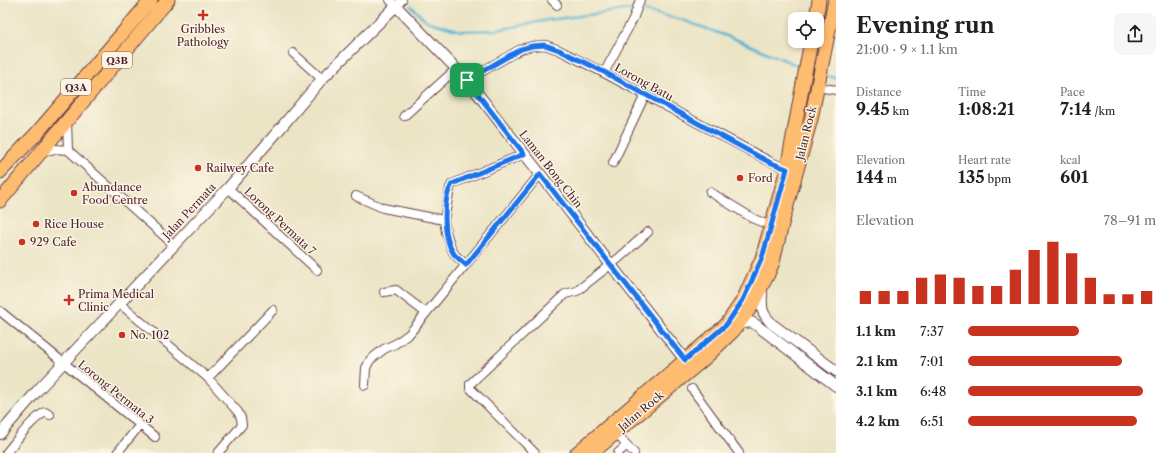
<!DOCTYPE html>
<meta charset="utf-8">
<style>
:root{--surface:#fff;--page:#f6f6f6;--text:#202124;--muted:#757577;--accent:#c8321e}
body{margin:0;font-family:"Libre Caslon Text",serif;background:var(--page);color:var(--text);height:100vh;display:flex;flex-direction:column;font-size:15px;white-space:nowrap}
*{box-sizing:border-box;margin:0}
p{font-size:13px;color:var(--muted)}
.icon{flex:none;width:22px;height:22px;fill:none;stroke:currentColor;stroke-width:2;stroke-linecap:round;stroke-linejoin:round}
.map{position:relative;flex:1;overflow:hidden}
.drawer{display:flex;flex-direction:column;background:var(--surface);width:340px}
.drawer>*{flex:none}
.controls{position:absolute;left:788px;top:12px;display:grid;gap:8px}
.controls a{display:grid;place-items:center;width:36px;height:36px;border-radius:8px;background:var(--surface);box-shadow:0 2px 6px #0003;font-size:20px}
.pin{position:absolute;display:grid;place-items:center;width:34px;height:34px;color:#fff;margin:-17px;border-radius:8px;box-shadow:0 2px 6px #0006}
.round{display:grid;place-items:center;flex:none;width:42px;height:42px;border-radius:8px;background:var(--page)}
.headline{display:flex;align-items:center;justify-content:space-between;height:68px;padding:0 20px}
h1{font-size:22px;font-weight:700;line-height:30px}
.figures{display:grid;grid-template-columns:repeat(3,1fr);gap:6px;height:68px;padding:4px 20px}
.figures div{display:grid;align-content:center}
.figures b{font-size:17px;font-weight:700}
.figures small{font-size:11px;font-weight:400}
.figures p{font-size:11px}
.chart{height:112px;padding:8px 20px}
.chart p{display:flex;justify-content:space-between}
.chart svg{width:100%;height:72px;margin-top:4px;stroke:var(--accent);stroke-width:6}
ul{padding:0 20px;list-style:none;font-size:13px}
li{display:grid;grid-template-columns:64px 48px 1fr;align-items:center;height:30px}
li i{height:10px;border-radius:5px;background:var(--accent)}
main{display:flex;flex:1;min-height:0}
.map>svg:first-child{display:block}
</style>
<main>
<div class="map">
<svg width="836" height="453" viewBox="0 0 836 453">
<rect width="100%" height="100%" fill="#fcf5e5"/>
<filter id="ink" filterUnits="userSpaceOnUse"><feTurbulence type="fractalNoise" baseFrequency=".025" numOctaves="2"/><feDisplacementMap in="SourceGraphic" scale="8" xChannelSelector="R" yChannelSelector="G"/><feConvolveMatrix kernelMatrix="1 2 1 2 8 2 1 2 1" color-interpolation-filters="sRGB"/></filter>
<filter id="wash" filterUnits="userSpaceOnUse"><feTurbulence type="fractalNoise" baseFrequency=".012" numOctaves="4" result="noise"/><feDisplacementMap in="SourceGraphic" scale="16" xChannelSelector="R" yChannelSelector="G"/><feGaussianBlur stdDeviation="0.9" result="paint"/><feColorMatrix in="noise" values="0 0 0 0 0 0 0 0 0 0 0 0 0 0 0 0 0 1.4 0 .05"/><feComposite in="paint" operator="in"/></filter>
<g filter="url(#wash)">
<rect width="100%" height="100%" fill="#ebe4c5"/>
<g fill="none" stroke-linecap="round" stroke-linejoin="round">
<!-- stream -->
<path stroke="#52b3d1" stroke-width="2.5" d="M411 6 422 17 429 22 461 31 497 30 548 20 626 10H634
M639 10H642L682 20 735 39 801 67
M823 75 836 78"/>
</g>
</g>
<g filter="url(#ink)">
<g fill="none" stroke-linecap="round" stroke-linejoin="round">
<defs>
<path id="minor" d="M390 0 396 6 402 0
M552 0 557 5
M293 53 322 79
M604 73 633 19 640 0
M467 80 521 49 532 46 545 45 559 50 604 73 769 161 787 169
M817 87 836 90
M404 116 456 69
M67 121 68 150
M41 152 55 149 68 150 174 245
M613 163 645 95
M228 188 317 270
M710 192 754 219 771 226
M356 196 383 208 444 220
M466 265 455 255 452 250 446 232 444 220 450 188 452 184 524 154
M384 292 396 290 426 313
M120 304 208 378 238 412 241 418 242 425 218 453
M0 311 155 437
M208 378 273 310
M365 385 366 368 370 360 384 349 395 344 409 334 540 174
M692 389 739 453
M615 432 634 453
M6 453C18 439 29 422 45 412L50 415
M117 453 140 425
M535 453 470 388V384L565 294 577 291 619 258 648 232
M618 453 627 445"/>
<path id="tertiary" d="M762 289C762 307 759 310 772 324L836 371
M738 324 751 322 755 324 836 386
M0 434 37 391 228 188 273 137 322 79 396 6 467 80 685 360"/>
<path id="primary" d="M816 19 819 0
M0 172 36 134 151 0
M0 201 168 0
M577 453 726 325 743 300 762 258 787 169 811 41
M592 453 705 358 733 331 751 307 768 274 773 262 783 220 811 119 835 0"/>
</defs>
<!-- minor casing -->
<use href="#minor" stroke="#623d42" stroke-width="10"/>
<!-- tertiary casing -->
<use href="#tertiary" stroke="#623d42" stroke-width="12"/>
<!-- primary casing -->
<use href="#primary" stroke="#623d42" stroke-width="15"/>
<!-- minor -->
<use href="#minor" stroke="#fff" stroke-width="8"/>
<!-- tertiary -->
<use href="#tertiary" stroke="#fff" stroke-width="10"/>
<!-- primary -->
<use href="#primary" stroke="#febc70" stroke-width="13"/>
</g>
</g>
<g fill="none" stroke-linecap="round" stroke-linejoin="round" filter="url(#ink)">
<defs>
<path id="route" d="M545 45 559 50 604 72 769 162 787 169 762 258 743 300 726 325 685 360 540 174 466 265C462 261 457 258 454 254 443 239 442 200 452 184L524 154 467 80 521 49 532 46Z"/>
</defs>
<!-- route casing -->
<use href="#route" stroke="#fff" stroke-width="8"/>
<!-- route -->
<use href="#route" stroke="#1a73e8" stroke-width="5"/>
</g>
<!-- markers -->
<g fill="#c8321e" stroke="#fcf5e5" stroke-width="1.5">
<path d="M201 9h4v4h4v4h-4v4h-4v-4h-4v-4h4z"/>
<circle cx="198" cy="168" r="4"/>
<circle cx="740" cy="178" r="4"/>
<circle cx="74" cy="193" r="4"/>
<circle cx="36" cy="224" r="4"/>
<circle cx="22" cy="242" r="4"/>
<path d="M67 294h4v4h4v4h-4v4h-4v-4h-4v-4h4z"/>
<circle cx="122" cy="335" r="4"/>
</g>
<g text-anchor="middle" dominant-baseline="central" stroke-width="3" stroke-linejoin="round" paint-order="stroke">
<!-- shield labels -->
<g fill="#fcf5e5" stroke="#7f5f63" stroke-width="1">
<rect x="102" y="52" width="30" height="16" rx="3"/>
<rect x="61" y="79" width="30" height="16" rx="3"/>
</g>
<g font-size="10" font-weight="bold" fill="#4a1f2b">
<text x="117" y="60">Q3B</text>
<text x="76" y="87">Q3A</text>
</g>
<!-- poi labels -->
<g font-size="11" fill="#4a1f2b" stroke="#fcf5e5" text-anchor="start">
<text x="203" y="29" text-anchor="middle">Gribbles<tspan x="203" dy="13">Pathology</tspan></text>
<text x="206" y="168">Railwey Cafe</text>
<text x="748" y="178">Ford</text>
<text x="82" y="187">Abundance<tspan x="82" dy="13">Food Centre</tspan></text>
<text x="44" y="224">Rice House</text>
<text x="30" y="242">929 Cafe</text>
<text x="78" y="294">Prima Medical<tspan x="78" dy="13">Clinic</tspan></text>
<text x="130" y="335">No. 102</text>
</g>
<!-- street labels -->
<g font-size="11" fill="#4a1f2b" stroke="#fcf5e5">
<text transform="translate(644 82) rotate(29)">Lorong Batu</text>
<text transform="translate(806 133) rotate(-76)">Jalan Rock</text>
<text transform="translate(551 169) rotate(52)">Laman Bong Chin</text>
<text transform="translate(189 211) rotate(-47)">Jalan Permata</text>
<text transform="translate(280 221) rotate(43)">Lorong Permata 7</text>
<text transform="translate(116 392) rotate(39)">Lorong Permata 3</text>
<text transform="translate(641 411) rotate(-40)">Jalan Rock</text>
</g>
</g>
</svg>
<div class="controls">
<a><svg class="icon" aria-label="locate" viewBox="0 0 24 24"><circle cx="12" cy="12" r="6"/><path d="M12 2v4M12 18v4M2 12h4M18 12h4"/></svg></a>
</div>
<div class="pin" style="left:467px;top:80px;background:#1e9e55"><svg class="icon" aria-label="arrive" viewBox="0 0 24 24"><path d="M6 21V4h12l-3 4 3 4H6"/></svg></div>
</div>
<section class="drawer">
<div class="headline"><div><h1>Evening run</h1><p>21:00 · 9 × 1.1 km</p></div><a class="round"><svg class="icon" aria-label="share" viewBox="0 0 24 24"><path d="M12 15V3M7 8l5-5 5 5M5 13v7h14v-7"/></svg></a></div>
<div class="figures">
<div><p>Distance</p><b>9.45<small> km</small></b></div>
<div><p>Time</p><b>1:08:21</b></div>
<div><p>Pace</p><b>7:14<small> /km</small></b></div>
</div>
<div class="figures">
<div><p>Elevation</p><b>144<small> m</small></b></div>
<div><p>Heart rate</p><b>135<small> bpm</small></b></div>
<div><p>kcal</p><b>601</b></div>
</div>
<div class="chart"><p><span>Elevation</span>78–91 m</p>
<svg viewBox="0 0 160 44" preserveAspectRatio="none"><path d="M5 44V36M15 44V36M25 44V36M35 44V28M45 44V26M55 44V28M65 44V33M75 44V33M85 44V23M95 44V11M105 44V6M115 44V13M125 44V28M135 44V38M145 44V38M155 44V36"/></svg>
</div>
<ul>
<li><b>1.1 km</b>7:37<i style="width:59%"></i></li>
<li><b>2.1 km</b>7:01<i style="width:82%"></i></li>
<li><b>3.1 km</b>6:48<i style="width:93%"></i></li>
<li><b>4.2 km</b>6:51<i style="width:90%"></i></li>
</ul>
</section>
</main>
